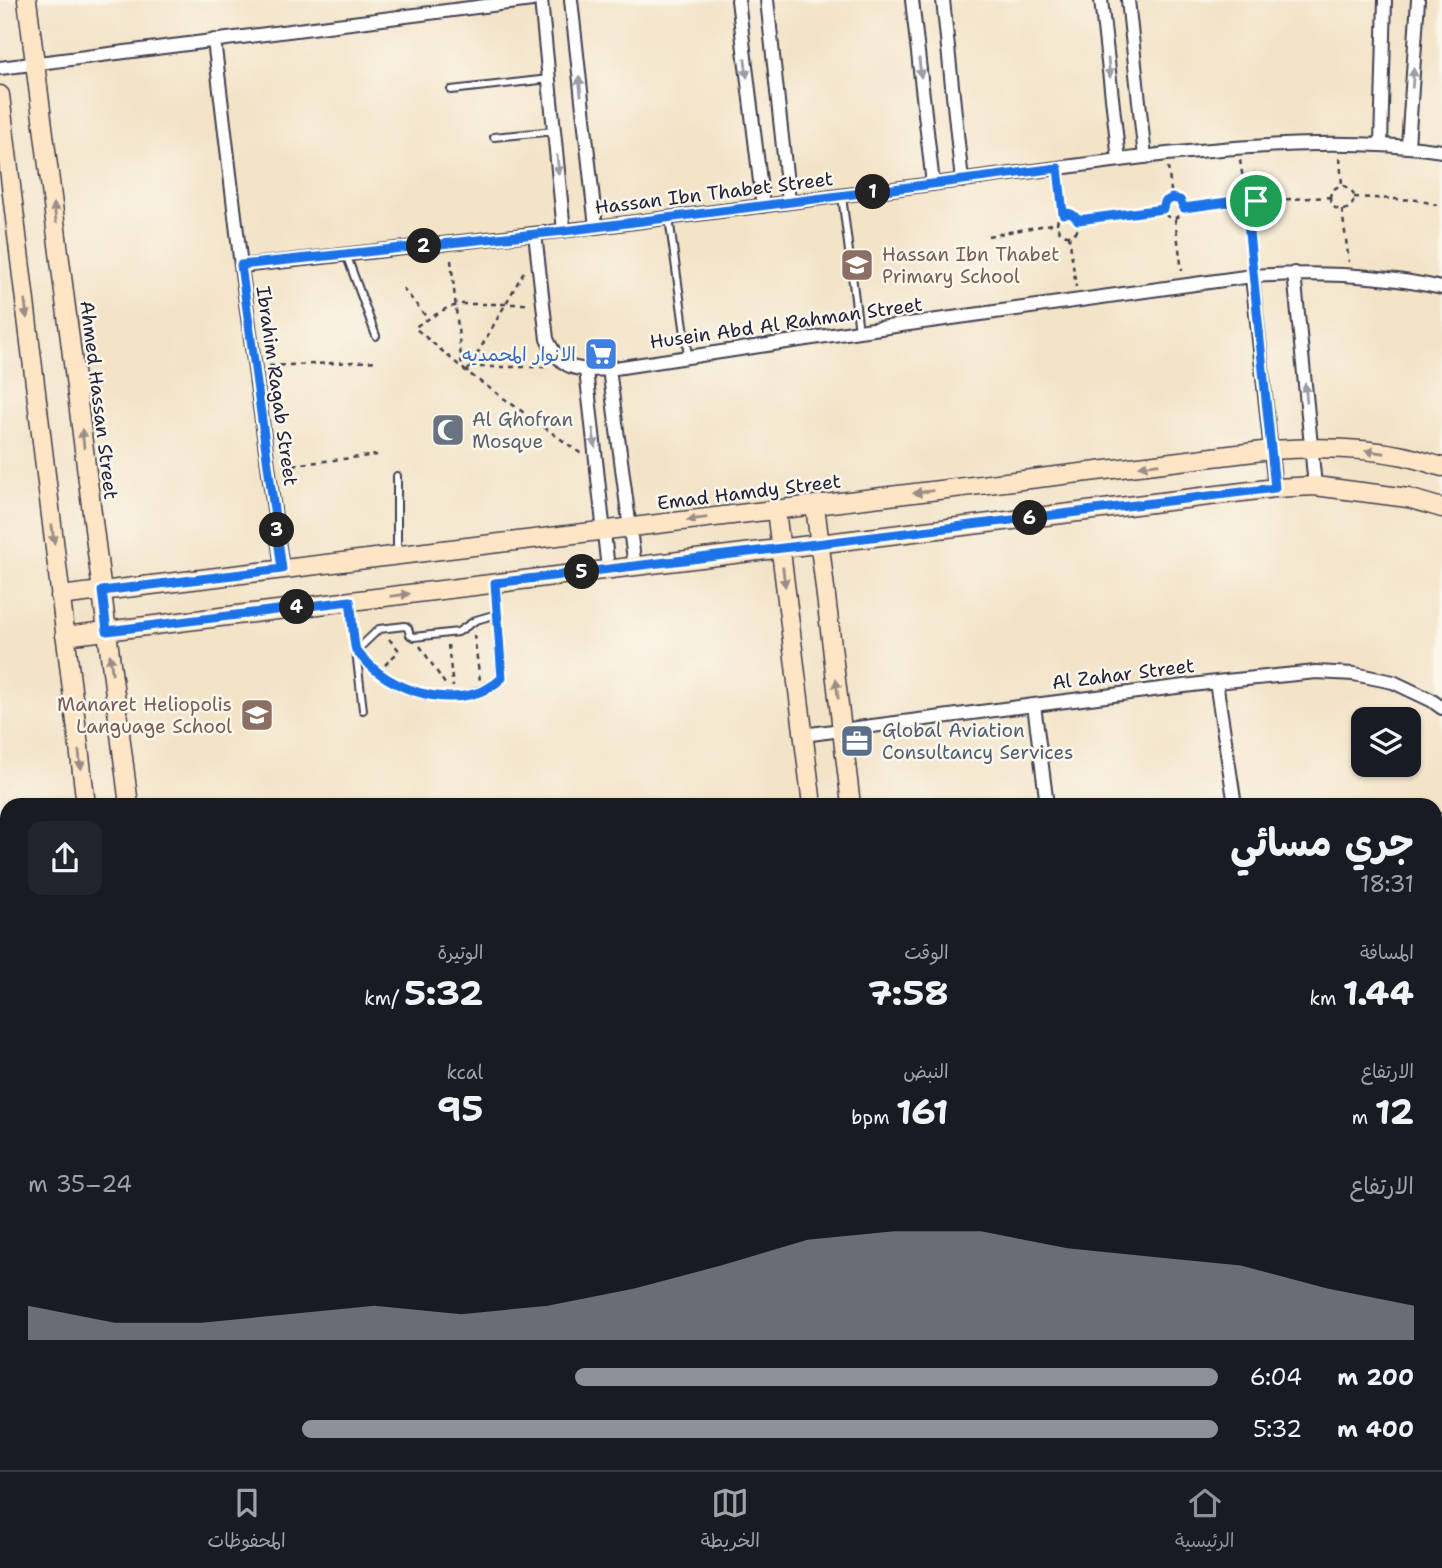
<!DOCTYPE html>
<html lang="ar">
<meta charset="utf-8">
<style>
:root{--surface:#171b24;--page:#20242c;--text:#f1f3f6;--muted:#9ea1a6;--line:#363941;--accent:#8c9099}
body{margin:0;font-family:"Shantell Sans","Playpen Sans Arabic",sans-serif;background:var(--page);color:var(--text);direction:rtl;height:100vh;display:flex;flex-direction:column;font-size:26px;white-space:nowrap}
*{box-sizing:border-box;margin:0}
p{font-size:23px;color:var(--muted)}
.icon{flex:none;width:38px;height:38px;fill:none;stroke:currentColor;stroke-width:2;stroke-linecap:round;stroke-linejoin:round}
.map{position:relative;flex:1;overflow:hidden;direction:ltr}
.sheet{position:absolute;left:0px;top:798px;width:1442px;height:672px;display:flex;flex-direction:column;background:var(--surface);border-radius:21px 21px 0 0;box-shadow:0 2px 5px #0004;direction:rtl}
.sheet>*{flex:none}
.tools{position:absolute;left:1351px;top:707px;display:grid;gap:14px}
.tools a{display:grid;place-items:center;width:70px;height:70px;border-radius:14px;background:var(--surface);box-shadow:0 2px 5px #0004;font-size:35px}
.pin{position:absolute;display:grid;place-items:center;width:60px;height:60px;color:#fff;margin:-30px;border:4px solid #fff;border-radius:50%;box-shadow:0 2px 7px #0007}
.km{position:absolute;width:35px;height:35px;margin:-18px;border-radius:50%;background:#222;color:#fff;font-size:19px;line-height:35px;text-align:center}
.round{display:grid;place-items:center;flex:none;width:74px;height:74px;border-radius:14px;background:var(--page)}
.head{display:flex;align-items:center;justify-content:space-between;height:119px;padding:0 28px}
h1{font-size:38px;font-weight:700;line-height:52px}
.stats{display:grid;grid-template-columns:repeat(3,1fr);gap:10px;height:119px;padding:7px 28px}
.stats div{display:grid;align-content:center}
.stats b{font-size:35px;font-weight:700}
.stats small{font-size:19px;font-weight:400}
.stats p{font-size:19px}
.chart{height:196px;padding:14px 28px}
.chart p{display:flex;justify-content:space-between}
.chart svg{width:100%;height:126px;margin-top:7px;fill:var(--accent);opacity:.7}
ul{padding:0 28px;list-style:none;font-size:23px}
li{display:grid;grid-template-columns:112px 84px 1fr;align-items:center;height:52px}
li i{height:18px;border-radius:9px;background:var(--accent)}
.menu{display:flex;justify-content:space-around;align-items:center;height:98px;border-top:2px solid var(--line);background:var(--surface);font-size:19px;color:var(--muted)}
.menu a{display:grid;justify-items:center;gap:4px}
.menu .on{color:var(--accent)}
.map>svg:first-child{display:block}
</style>
<div class="map">
<svg width="1442" height="1470" viewBox="0 0 1442 1470">
<rect width="100%" height="100%" fill="#fbf7ec"/>
<filter id="ink" filterUnits="userSpaceOnUse"><feTurbulence type="fractalNoise" baseFrequency=".0143" numOctaves="2"/><feDisplacementMap in="SourceGraphic" scale="14" xChannelSelector="R" yChannelSelector="G"/><feConvolveMatrix kernelMatrix="1 2 1 2 8 2 1 2 1" color-interpolation-filters="sRGB"/></filter>
<filter id="wash" filterUnits="userSpaceOnUse"><feTurbulence type="fractalNoise" baseFrequency=".00686" numOctaves="4" result="noise"/><feDisplacementMap in="SourceGraphic" scale="28" xChannelSelector="R" yChannelSelector="G"/><feGaussianBlur stdDeviation="1.57" result="paint"/><feColorMatrix in="noise" values="0 0 0 0 0 0 0 0 0 0 0 0 0 0 0 0 0 1.4 0 .05"/><feComposite in="paint" operator="in"/></filter>
<g filter="url(#wash)">
<rect width="100%" height="100%" fill="#f3e3c7"/>
<!-- green -->
<path fill="#81d293" stroke="#527a67" stroke-width="2" d="M287 1463H390V1470H229Z"/>
</g>
<g filter="url(#ink)">
<g fill="none" stroke-linecap="round" stroke-linejoin="round">
<defs>
<path id="lane" d="M451 90 549 79
M494 137 554 131
M842 196 859 331
M669 218 688 356
M346 254 376 336
M397 476V553
M351 603C352 613 353 644 357 651 359 656 365 660 368 663 395 692 441 705 478 691 487 688 495 685 501 678L495 584
M363 710 356 651 379 629 405 626 408 628 410 635 414 637 458 632 476 620 497 614
M1435 1162 1442 1168
M1435 1255 1442 1246
M1263 1470 1269 1463"/>
<path id="street" d="M541 0 564 231
M571 0 596 227
M738 0 763 206
M767 0 789 202
M912 0 933 184
M943 0 962 181
M1101 0 1119 160
M1128 0 1145 157
M214 40 241 266 282 569
M0 68 532 0
M1381 144 1385 0
M1408 146 1418 0
M535 234 547 339C561 371 578 371 609 369L859 331 1252 276C1315 272 1380 274 1442 288
M241 266 596 227 1167 154C1257 145 1351 138 1442 151
M1294 273 1315 486
M1252 276 1275 488
M609 369 635 567
M586 370 608 569
M1216 682 1235 805
M1034 705 1047 805
M803 735 1034 705 1216 682 1316 672 1354 674 1393 682 1431 700 1442 708
M1435 829 1442 820
M0 837 7 836
M0 1243 7 1242
M407 1463V1470
M717 1463 718 1470
M54 1470 111 1463
M914 1470 920 1463"/>
<path id="secondary" d="M27 0 129 805
M0 95 86 805
M815 505 851 805
M776 510 812 805
M60 596 1271 450C1315 447 1361 447 1404 456 1417 459 1429 463 1442 467
M65 636 1275 488 1315 486 1408 498 1442 508
M0 1022 7 1021
M0 1057 7 1056
M1435 1148 1442 1139
M897 1463 898 1470
M938 1463 946 1470
M1162 1470 1168 1463
M1193 1470 1199 1463"/>
<path id="primary" d="M1435 1327 1442 1318
M1435 1391 1442 1383
M1220 1470 1225 1463
M1318 1470 1324 1463
M1371 1470 1377 1463"/>
</defs>
<!-- lane casing -->
<use href="#lane" stroke="#413f50" stroke-width="10"/>
<!-- street casing -->
<use href="#street" stroke="#413f50" stroke-width="16"/>
<!-- secondary casing -->
<use href="#secondary" stroke="#413f50" stroke-width="21"/>
<!-- primary casing -->
<use href="#primary" stroke="#413f50" stroke-width="23"/>
<!-- path -->
<path stroke="#413f50" stroke-width="2.5" stroke-dasharray="5 5" stroke-linecap="butt" d="M1340 158 1342 185
M1240 160 1245 192
M1168 167 1172 198
M1059 182 1063 214
M1330 198a12 12 0 1 1 24 0a12 12 0 1 1-24 0Z
M1234 202a11 11 0 1 1 22 0a11 11 0 1 1-22 0Z
M1354 197 1417 200 1442 206
M1163 208a10 10 0 1 1 20 0a10 10 0 1 1-20 0Z
M1256 201 1330 197
M1184 208 1235 201
M1342 210 1349 262
M1247 213 1251 262
M1057 224a11 11 0 1 1 22 0a11 11 0 1 1-22 0Z
M1175 219 1182 271
M1078 220 1163 209
M1069 235 1076 287
M988 236 1057 223
M451 260 462 368
M403 288 428 319
M526 304H462L447 308 418 325 415 328 467 372 583 455
M269 366 378 361
M470 367H547
M467 372 526 268
M283 466 377 455
M474 635 480 681
M448 645 453 687
M420 646 447 687
M385 665 398 652V649L389 639
M296 1463 297 1470"/>
<!-- lane -->
<use href="#lane" stroke="#fff" stroke-width="6"/>
<!-- street -->
<use href="#street" stroke="#fff" stroke-width="12"/>
<!-- secondary -->
<use href="#secondary" stroke="#fde5c5" stroke-width="18"/>
<!-- primary -->
<use href="#primary" stroke="#fabe6d" stroke-width="19"/>
</g>
<!-- one-way arrows -->
<defs><path id="oneway-solid" d="M-6-.8H1V-3.2L6.5 0L1 3.2V.8H-6Z" transform="scale(1.75)"/></defs>
<g fill="#9c9ca7">
<use href="#oneway-solid" transform="translate(746 68) rotate(83)"/>
<use href="#oneway-solid" transform="translate(920 68) rotate(84)"/>
<use href="#oneway-solid" transform="translate(1109 68) rotate(84)"/>
<use href="#oneway-solid" transform="translate(1413 78) rotate(-86)"/>
<use href="#oneway-solid" transform="translate(580 86) rotate(-96)"/>
<use href="#oneway-solid" transform="translate(558 165) rotate(84)"/>
<use href="#oneway-solid" transform="translate(1306 393) rotate(-95)"/>
<use href="#oneway-solid" transform="translate(594 438) rotate(83)"/>
</g>
<g fill="#9a8d87">
<use href="#oneway-solid" transform="translate(55 213) rotate(-97)"/>
<use href="#oneway-solid" transform="translate(26 309) rotate(83)"/>
<use href="#oneway-solid" transform="translate(83 439) rotate(-97)"/>
<use href="#oneway-solid" transform="translate(1375 452) rotate(-172)"/>
<use href="#oneway-solid" transform="translate(1149 465) rotate(173)"/>
<use href="#oneway-solid" transform="translate(923 492) rotate(173)"/>
<use href="#oneway-solid" transform="translate(697 519) rotate(173)"/>
<use href="#oneway-solid" transform="translate(53 534) rotate(83)"/>
<use href="#oneway-solid" transform="translate(784 577) rotate(83)"/>
<use href="#oneway-solid" transform="translate(400 595) rotate(-7)"/>
<use href="#oneway-solid" transform="translate(111 664) rotate(-97)"/>
<use href="#oneway-solid" transform="translate(837 689) rotate(-97)"/>
<use href="#oneway-solid" transform="translate(80 760) rotate(83)"/>
</g>
</g>
<g fill="none" stroke-linecap="round" stroke-linejoin="round" filter="url(#ink)">
<defs>
<path id="route" d="M1058 168 1063 214C1070 212 1073 214 1078 220L1163 209 1165 202 1172 198 1180 200 1184 208 1235 201 1240 193C1250 190 1256 195 1256 205L1251 211 1247 213 1275 488 495 583 502 678C466 713 397 695 367 662 364 659 358 654 356 650 353 642 352 611 350 601L107 631 102 591 282 569 241 265 564 231Z"/>
</defs>
<!-- route casing -->
<use href="#route" stroke="#fff" stroke-width="14"/>
<!-- route -->
<use href="#route" stroke="#1a73e8" stroke-width="9"/>
</g>
<!-- icons -->
<defs>
<symbol id="school-square" viewBox="-11 -11 22 22"><rect x="-9" y="-9" width="18" height="18" rx="4" fill="#8d6e63" stroke="#fbf7ec"/><path d="M0-5L7-2L0 1L-7-2ZM-4 1L0 2.5L4 1V4Q0 6-4 4Z" fill="#fff"/></symbol>
<symbol id="supermarket-square" viewBox="-11 -11 22 22"><rect x="-9" y="-9" width="18" height="18" rx="4" fill="#3f7fe0" stroke="#fbf7ec"/><path d="M-6-5.5h2.5l.6 2H6L4.5 2H-2.5L-4.4-4H-6ZM-1.5 3.2a1.3 1.3 0 1 0 .1 0ZM3 3.2a1.3 1.3 0 1 0 .1 0Z" fill="#fff"/></symbol>
<symbol id="mosque-square" viewBox="-11 -11 22 22"><rect x="-9" y="-9" width="18" height="18" rx="4" fill="#6b7280" stroke="#fbf7ec"/><path d="M3.5-4.9A6 6 0 1 0 3.5 4.9A5 5 0 1 1 3.5-4.9Z" fill="#fff"/></symbol>
<symbol id="office-square" viewBox="-11 -11 22 22"><rect x="-9" y="-9" width="18" height="18" rx="4" fill="#5c6f8a" stroke="#fbf7ec"/><path d="M-6-3h4V-5.5h4V-3h4V5H-6ZM-1-4.5V-3h2v-1.5ZM-6 0V1H6V0Z" fill="#fff"/></symbol>
</defs>
<g fill-rule="evenodd">
<use href="#school-square" x="838" y="246" width="38" height="38"/>
<use href="#supermarket-square" x="582" y="335" width="38" height="38"/>
<use href="#mosque-square" x="429" y="411" width="38" height="38"/>
<use href="#school-square" x="238" y="696" width="38" height="38"/>
<use href="#office-square" x="838" y="722" width="38" height="38"/>
</g>
<g text-anchor="middle" dominant-baseline="central" stroke-width="5" stroke-linejoin="round" paint-order="stroke">
<!-- street labels -->
<g font-size="19" fill="#22223b" stroke="#fbf7ec">
<text transform="translate(714 193) rotate(-7)">Hassan Ibn Thabet Street</text>
<text transform="translate(786 323) rotate(-8)">Husein Abd Al Rahman Street</text>
<text transform="translate(277 386) rotate(82)">Ibrahim Ragab Street</text>
<text transform="translate(99 400) rotate(83)">Ahmed Hassan Street</text>
<text transform="translate(749 492) rotate(-7)">Emad Hamdy Street</text>
<text transform="translate(1123 674) rotate(-7)">Al Zahar Street</text>
</g>
<!-- education labels -->
<g font-size="19" fill="#785e54" stroke="#fbf7ec" text-anchor="start">
<text x="882" y="254">Hassan Ibn Thabet<tspan x="882" dy="22">Primary School</tspan></text>
<text x="232" y="704" text-anchor="end">Manaret Heliopolis<tspan x="232" dy="22">Language School</tspan></text>
</g>
<!-- shop labels -->
<g font-size="19" fill="#366cbe" stroke="#fbf7ec" text-anchor="end">
<text x="576" y="354">الانوار المحمديه</text>
</g>
<!-- worship labels -->
<g font-size="19" fill="#5b616d" stroke="#fbf7ec" text-anchor="start">
<text x="472" y="419">Al Ghofran<tspan x="472" dy="22">Mosque</tspan></text>
</g>
<!-- service labels -->
<g font-size="19" fill="#4e5e75" stroke="#fbf7ec" text-anchor="start">
<text x="882" y="730">Global Aviation<tspan x="882" dy="22">Consultancy Services</tspan></text>
</g>
</g>
</svg>
<div class="tools">
<a><svg class="icon" aria-label="layers" viewBox="0 0 24 24"><path d="M12 4l9 5-9 5-9-5zM3 14l9 5 9-5"/></svg></a>
</div>
<div class="pin" style="left:1256px;top:201px;background:#1e9e55"><svg class="icon" aria-label="arrive" viewBox="0 0 24 24"><path d="M6 21V4h12l-3 4 3 4H6"/></svg></div>
<b class="km" style="left:873px;top:192px">1</b>
<b class="km" style="left:424px;top:246px">2</b>
<b class="km" style="left:277px;top:530px">3</b>
<b class="km" style="left:297px;top:607px">4</b>
<b class="km" style="left:582px;top:572px">5</b>
<b class="km" style="left:1030px;top:518px">6</b>
<section class="sheet">
<div class="head"><div><h1>جري مسائي</h1><p>18:31</p></div><a class="round"><svg class="icon" aria-label="share" viewBox="0 0 24 24"><path d="M12 15V3M7 8l5-5 5 5M5 13v7h14v-7"/></svg></a></div>
<div class="stats">
<div><p>المسافة</p><b>1.44<small> km</small></b></div>
<div><p>الوقت</p><b>7:58</b></div>
<div><p>الوتيرة</p><b>5:32<small> /km</small></b></div>
</div>
<div class="stats">
<div><p>الارتفاع</p><b>12<small> m</small></b></div>
<div><p>النبض</p><b>161<small> bpm</small></b></div>
<div><p>kcal</p><b>95</b></div>
</div>
<div class="chart"><p><span>الارتفاع</span>24–35 m</p>
<svg viewBox="0 0 160 44" preserveAspectRatio="none"><path d="M0 44V32L10 38L20 38L30 35L40 32L50 35L60 32L70 26L80 18L90 9L100 6L110 6L120 12L130 15L140 18L150 26L160 32V44z"/></svg>
</div>
<ul>
<li><b>200 m</b>6:04<i style="width:54%"></i></li>
<li><b>400 m</b>5:32<i style="width:77%"></i></li>
</ul>
</section>
</div>
<nav class="menu">
<a class="on"><svg class="icon" aria-label="home" viewBox="0 0 24 24"><path d="M3 11l9-7 9 7M6 9v11h12V9"/></svg>الرئيسية</a>
<a><svg class="icon" aria-label="map" viewBox="0 0 24 24"><path d="M3 6l6-2 6 2 6-2v14l-6 2-6-2-6 2zM9 4v14M15 6v14"/></svg>الخريطة</a>
<a><svg class="icon" aria-label="saved" viewBox="0 0 24 24"><path d="M7 4h10v16l-5-4-5 4z"/></svg>المحفوظات</a>
</nav>
